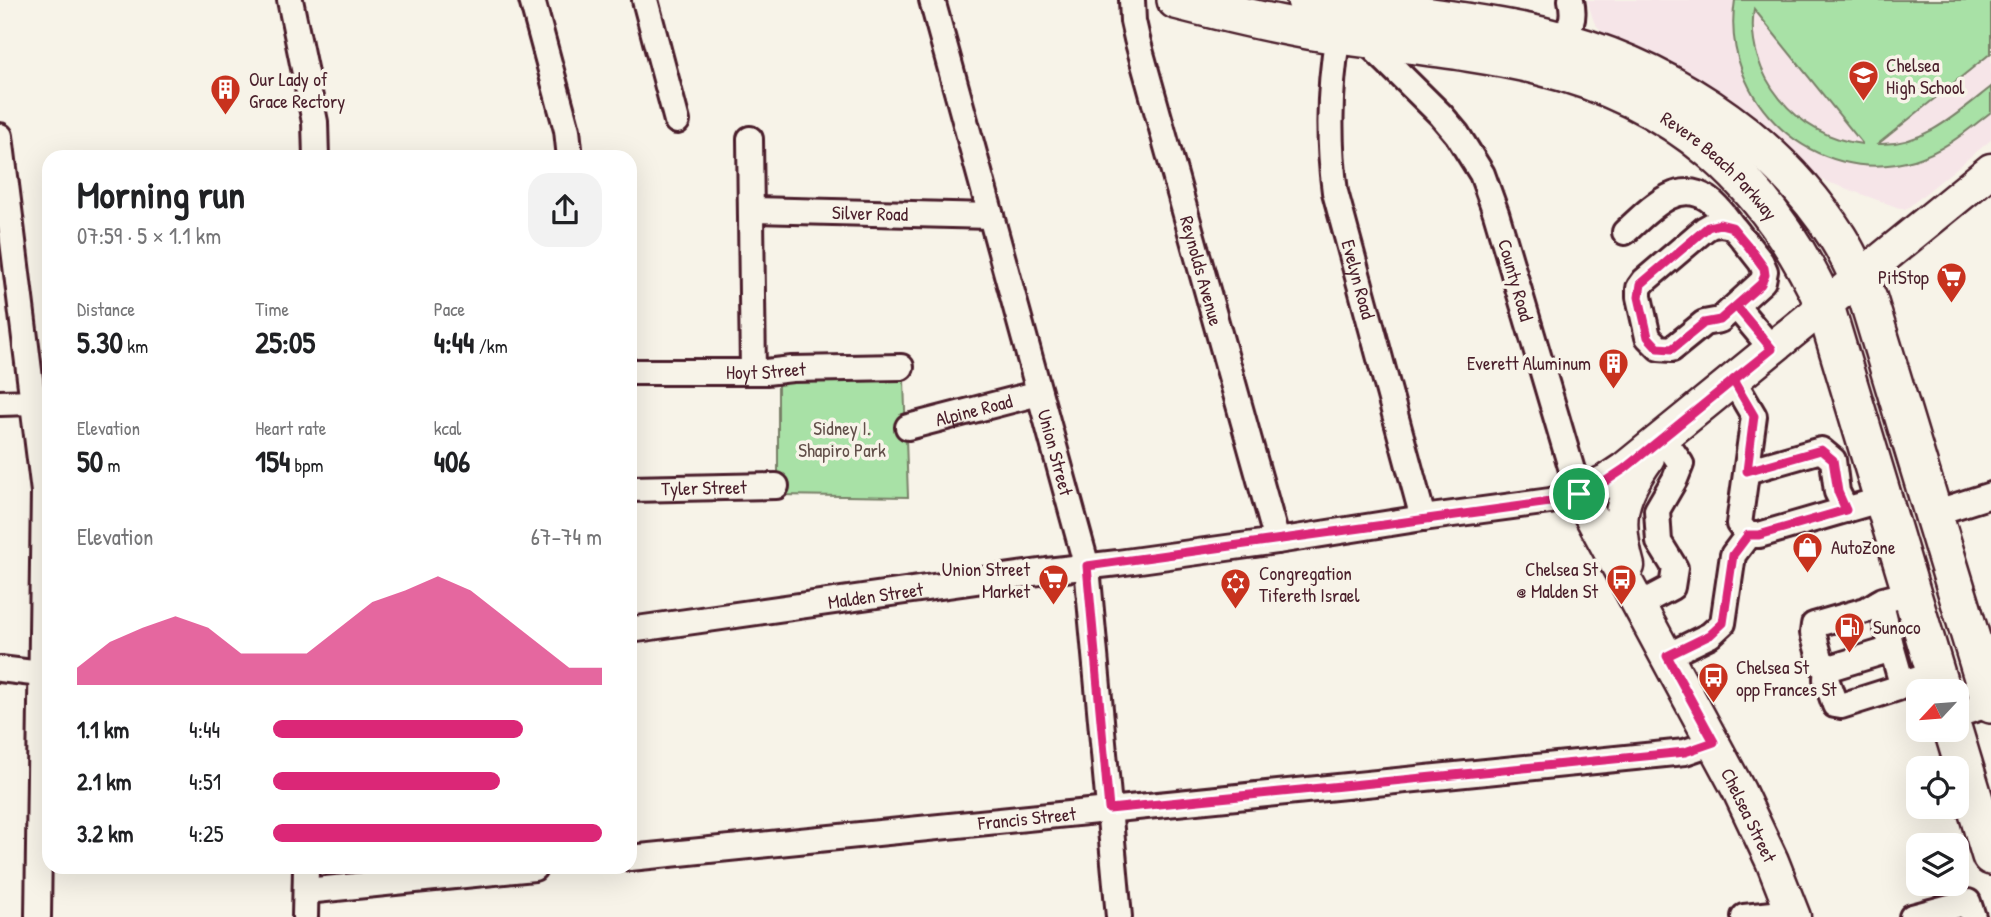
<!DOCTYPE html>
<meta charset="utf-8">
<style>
:root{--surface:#fff;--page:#f2f2f2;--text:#202124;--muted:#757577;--accent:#db2777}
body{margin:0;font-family:"Patrick Hand",sans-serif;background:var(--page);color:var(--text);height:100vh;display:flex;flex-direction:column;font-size:26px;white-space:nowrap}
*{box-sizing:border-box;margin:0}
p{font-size:23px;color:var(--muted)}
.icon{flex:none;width:38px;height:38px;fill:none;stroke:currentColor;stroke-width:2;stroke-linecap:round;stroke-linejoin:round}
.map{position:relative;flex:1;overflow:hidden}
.drawer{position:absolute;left:42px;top:150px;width:595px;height:724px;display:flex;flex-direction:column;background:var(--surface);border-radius:21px;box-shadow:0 7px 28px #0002}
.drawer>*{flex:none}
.needle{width:46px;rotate:244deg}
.fabs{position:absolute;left:1906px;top:679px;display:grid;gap:14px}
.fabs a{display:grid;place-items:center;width:63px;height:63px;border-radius:14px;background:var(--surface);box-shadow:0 7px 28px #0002;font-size:35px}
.pin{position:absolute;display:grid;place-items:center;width:60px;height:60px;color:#fff;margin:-30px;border:4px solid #fff;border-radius:50%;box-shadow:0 2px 7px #0007}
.round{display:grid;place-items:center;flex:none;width:74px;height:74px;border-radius:21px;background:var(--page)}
.overview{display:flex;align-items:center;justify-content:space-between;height:119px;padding:0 35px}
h1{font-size:38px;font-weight:700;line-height:52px}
.figures{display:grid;grid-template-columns:repeat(3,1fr);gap:10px;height:119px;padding:7px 35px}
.figures div{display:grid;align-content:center}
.figures b{font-size:30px;font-weight:700}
.figures small{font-size:19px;font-weight:400}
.figures p{font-size:19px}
.chart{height:196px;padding:14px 35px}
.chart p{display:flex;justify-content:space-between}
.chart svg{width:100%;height:126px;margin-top:7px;fill:var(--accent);opacity:.7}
ul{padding:0 35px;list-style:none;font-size:23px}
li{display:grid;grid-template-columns:112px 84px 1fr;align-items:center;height:52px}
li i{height:18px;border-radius:9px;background:var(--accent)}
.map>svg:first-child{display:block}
</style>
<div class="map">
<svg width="1991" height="917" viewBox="0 0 1991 917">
<rect width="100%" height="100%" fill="#f7f3e8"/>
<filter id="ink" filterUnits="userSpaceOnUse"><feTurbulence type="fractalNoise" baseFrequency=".0143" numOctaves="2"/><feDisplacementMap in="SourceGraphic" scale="14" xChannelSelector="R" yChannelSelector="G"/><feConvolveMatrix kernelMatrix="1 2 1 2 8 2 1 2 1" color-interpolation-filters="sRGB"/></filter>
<g filter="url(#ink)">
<!-- built -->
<path fill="#f6e5e8" d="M1587 0H1991V140L1905 210 1817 178 1785 142 1727 97 1680 68 1602 32 1594 22Z"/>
<!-- green -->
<path fill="#a8e1a6" stroke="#798068" stroke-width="2" fill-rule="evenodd" d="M1735 0H1991V53L1878 144C1923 146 1958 113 1991 87V112C1967 131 1944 151 1914 160 1815 189 1719 101 1735 0ZM1754 9 1862 143V144C1797 137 1744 75 1754 9Z
M904 380 908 497 778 495V382Z"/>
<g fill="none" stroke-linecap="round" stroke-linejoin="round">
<defs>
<g id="minor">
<path d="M290 0 315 122 316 158"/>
<path d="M532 0 567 130 570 158"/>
<path d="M645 0 677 121"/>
<path id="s1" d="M932 0 1087 567 1119 917"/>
<path id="s2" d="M1132 0 1133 21 1137 39 1277 541"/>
<path id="s3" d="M1338 35C1329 87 1328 139 1335 192L1423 518"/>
<path d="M1556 40C1572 30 1575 18 1571 0"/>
<path d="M0 136 44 492 38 917"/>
<path d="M750 139 753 372"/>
<path id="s4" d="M751 210 991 216"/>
<path d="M1720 224 1728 225 1735 229 1761 262 1765 271 1763 281 1720 320 1704 323 1672 349 1659 348 1648 337 1639 297V288L1644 281 1705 229 1712 225Z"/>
<path d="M1625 232C1647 213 1676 177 1708 199 1720 207 1728 221 1737 232"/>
<path d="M1736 306 1772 349"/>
<path id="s5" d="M630 372H766L792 369 901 367"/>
<path d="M1733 380 1754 416 1739 524 1748 535H1759L1883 499"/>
<path d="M0 403 33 402"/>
<path id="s6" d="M908 427 1039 393"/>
<path d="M1747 471 1821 450 1833 460 1837 492 1846 510"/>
<path id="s7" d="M630 489 776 486"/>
<path d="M1934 513 1991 495"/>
<path d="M1912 593 1883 600 1866 610 1814 625 1813 633 1822 665 1833 667 1892 649 1902 684 1936 674"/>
<path d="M1878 603 1882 608 1892 649"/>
<path d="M1640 604 1672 587 1675 568 1659 542 1657 510 1675 479 1681 464 1663 438"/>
<path id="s8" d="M630 630 1047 571 1118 563 1277 541 1423 518 1550 501 1579 494 1496 213 1482 174 1457 134 1441 115 1363 38"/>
<path d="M1667 656 1710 635 1723 623 1733 555 1748 535"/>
<path d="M1827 665 1826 679 1835 705 1841 706 1898 688 1902 684"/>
<path d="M0 669 49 675"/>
<path d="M1956 715 1991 704"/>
<path id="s9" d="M630 858 1685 752 1714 742"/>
<path d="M306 891 534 868"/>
<path d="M305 917 306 868"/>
<path d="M1744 917 1773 914 1791 908"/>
<path d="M1912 917 1968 902 1973 917"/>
</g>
<path id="major" d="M1628 566C1615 519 1620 497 1648 458
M1794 917 1772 861 1739 791 1579 494 1606 481 1624 469 1991 170"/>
<g id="highway">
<path id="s10" d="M1176 0C1226 13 1275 25 1326 33 1397 44 1470 49 1540 66 1676 99 1767 180 1825 306L1941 691"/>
<path d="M1306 0C1384 13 1464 18 1542 36 1660 64 1772 134 1838 238 1850 257 1859 278 1868 299L1991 704"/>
<path d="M1953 730 1991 856"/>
</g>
</defs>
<!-- minor casing -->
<use href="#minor" stroke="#4a1f2b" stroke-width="30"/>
<!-- major casing -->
<use href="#major" stroke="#4a1f2b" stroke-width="37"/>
<!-- highway casing -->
<use href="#highway" stroke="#4a1f2b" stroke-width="42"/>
<!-- minor -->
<use href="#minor" stroke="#f7f3e8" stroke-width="24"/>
<!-- major -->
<use href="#major" stroke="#f7f3e8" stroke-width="32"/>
<!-- highway -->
<use href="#highway" stroke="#f7f3e8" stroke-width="37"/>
</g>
</g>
<g fill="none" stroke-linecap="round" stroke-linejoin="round" filter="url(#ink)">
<defs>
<path id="route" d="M1579 494 1550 502 1087 566 1109 809 1685 752 1714 742 1667 656 1710 635 1723 623 1733 555 1748 535H1759L1846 510 1838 492 1833 460 1821 450 1747 471 1754 416 1733 380 1772 349 1736 306 1761 284 1765 275 1764 268 1748 246 1732 227 1720 224 1708 227 1641 284 1639 297 1648 337 1658 348 1672 349 1704 323 1720 320 1736 306 1772 349 1624 469 1606 481 1579 494"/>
</defs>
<!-- route casing -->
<use href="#route" stroke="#fff" stroke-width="14"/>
<!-- route -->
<use href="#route" stroke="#db2777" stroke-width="9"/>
</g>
<!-- icons -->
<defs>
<symbol id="school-pin" viewBox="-11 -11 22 30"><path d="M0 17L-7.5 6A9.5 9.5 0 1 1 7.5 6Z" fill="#c8321e" stroke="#f7f3e8"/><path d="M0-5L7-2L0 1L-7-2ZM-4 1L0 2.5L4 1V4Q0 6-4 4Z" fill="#fff"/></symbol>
<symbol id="building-pin" viewBox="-11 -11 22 30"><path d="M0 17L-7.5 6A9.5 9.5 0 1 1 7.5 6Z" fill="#c8321e" stroke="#f7f3e8"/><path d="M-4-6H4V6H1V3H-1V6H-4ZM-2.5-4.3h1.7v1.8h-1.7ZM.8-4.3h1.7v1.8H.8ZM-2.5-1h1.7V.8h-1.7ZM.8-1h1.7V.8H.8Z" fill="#fff"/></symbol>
<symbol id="supermarket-pin" viewBox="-11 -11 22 30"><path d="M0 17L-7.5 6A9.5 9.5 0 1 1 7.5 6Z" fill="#c8321e" stroke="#f7f3e8"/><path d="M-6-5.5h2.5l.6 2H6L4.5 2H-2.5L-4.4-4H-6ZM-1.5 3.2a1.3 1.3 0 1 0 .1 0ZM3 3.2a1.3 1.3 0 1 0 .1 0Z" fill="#fff"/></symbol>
<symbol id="shop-pin" viewBox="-11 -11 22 30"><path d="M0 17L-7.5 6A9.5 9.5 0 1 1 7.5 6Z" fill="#c8321e" stroke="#f7f3e8"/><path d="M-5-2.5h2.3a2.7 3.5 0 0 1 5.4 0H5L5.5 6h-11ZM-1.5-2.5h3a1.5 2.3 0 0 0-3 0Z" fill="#fff"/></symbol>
<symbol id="bus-pin" viewBox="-11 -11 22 30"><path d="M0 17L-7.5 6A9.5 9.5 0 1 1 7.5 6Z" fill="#c8321e" stroke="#f7f3e8"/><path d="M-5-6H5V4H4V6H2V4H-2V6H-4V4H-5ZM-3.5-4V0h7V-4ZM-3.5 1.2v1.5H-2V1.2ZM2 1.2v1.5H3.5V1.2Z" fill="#fff"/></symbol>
<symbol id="synagogue-pin" viewBox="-11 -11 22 30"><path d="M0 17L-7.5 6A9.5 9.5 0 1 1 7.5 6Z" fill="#c8321e" stroke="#f7f3e8"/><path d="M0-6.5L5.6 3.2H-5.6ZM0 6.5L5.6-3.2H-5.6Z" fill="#fff"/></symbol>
<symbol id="fuel-pin" viewBox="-11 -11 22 30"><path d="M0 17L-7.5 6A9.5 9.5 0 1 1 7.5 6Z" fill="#c8321e" stroke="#f7f3e8"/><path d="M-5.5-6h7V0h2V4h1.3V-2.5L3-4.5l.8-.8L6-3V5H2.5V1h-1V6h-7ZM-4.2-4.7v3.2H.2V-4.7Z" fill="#fff"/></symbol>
</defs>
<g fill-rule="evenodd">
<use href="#school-pin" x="1846" y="58" width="35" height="47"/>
<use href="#building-pin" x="208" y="72" width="35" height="47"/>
<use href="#supermarket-pin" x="1934" y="260" width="35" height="47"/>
<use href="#building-pin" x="1596" y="346" width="35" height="47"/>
<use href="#shop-pin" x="1790" y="530" width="35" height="47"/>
<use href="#supermarket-pin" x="1036" y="562" width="35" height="47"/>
<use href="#bus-pin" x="1604" y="562" width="35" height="47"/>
<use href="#synagogue-pin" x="1218" y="566" width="35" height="47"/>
<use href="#fuel-pin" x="1832" y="610" width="35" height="47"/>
<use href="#bus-pin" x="1696" y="660" width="35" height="47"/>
</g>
<g text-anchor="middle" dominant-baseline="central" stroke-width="7" stroke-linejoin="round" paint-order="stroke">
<!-- poi labels -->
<g font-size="19" fill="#4a1f2b" stroke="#f7f3e8" text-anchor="start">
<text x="1886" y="65">Chelsea<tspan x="1886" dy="22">High School</tspan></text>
<text x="249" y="79">Our Lady of<tspan x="249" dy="22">Grace Rectory</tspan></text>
<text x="1929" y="277" text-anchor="end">PitStop</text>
<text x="1591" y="363" text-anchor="end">Everett Aluminum</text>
<text x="1831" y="547">AutoZone</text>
<text x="1030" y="569" text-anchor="end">Union Street<tspan x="1030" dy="22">Market</tspan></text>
<text x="1598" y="569" text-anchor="end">Chelsea St<tspan x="1598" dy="22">@ Malden St</tspan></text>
<text x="1259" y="573">Congregation<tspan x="1259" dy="22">Tifereth Israel</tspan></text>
<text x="1873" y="627">Sunoco</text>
<text x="1736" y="667">Chelsea St<tspan x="1736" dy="22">opp Frances St</tspan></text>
</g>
<!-- street labels -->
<g font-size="19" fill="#4a1f2b" stroke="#f7f3e8">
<text stroke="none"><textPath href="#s10" startOffset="579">Revere Beach Parkway</textPath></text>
<text stroke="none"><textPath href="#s4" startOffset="119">Silver Road</textPath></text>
<text stroke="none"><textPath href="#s2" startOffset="280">Reynolds Avenue</textPath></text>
<text stroke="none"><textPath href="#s3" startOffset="248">Evelyn Road</textPath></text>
<text transform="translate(1516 280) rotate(74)">County Road</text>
<text stroke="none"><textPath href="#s5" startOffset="136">Hoyt Street</textPath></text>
<text stroke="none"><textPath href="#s6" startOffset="68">Alpine Road</textPath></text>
<text stroke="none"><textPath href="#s1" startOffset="469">Union Street</textPath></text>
<text stroke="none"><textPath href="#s7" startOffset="74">Tyler Street</textPath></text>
<text stroke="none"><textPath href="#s8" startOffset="248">Malden Street</textPath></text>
<text transform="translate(1749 815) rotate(64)">Chelsea Street</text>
<text stroke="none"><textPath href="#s9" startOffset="399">Francis Street</textPath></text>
</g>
<!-- park labels -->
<g font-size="19" fill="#62504a" stroke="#f7f3e8">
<text x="842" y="428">Sidney I.<tspan x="842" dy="22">Shapiro Park</tspan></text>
</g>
</g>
</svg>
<div class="fabs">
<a><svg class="needle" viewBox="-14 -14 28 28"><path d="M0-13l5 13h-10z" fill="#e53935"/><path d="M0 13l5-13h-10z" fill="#757577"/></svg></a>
<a><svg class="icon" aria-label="locate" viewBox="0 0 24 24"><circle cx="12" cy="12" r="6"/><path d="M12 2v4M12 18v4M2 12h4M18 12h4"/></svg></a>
<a><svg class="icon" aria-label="layers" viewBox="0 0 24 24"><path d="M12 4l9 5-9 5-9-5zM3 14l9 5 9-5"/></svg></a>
</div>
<div class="pin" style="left:1579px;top:494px;background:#1e9e55"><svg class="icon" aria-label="arrive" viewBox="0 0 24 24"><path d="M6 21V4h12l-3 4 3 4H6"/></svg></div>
<section class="drawer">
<div class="overview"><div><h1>Morning run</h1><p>07:59 · 5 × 1.1 km</p></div><a class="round"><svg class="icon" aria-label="share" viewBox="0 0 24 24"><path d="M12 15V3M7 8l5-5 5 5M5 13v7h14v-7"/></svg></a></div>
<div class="figures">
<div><p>Distance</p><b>5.30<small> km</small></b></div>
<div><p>Time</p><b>25:05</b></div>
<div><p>Pace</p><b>4:44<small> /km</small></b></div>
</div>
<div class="figures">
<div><p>Elevation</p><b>50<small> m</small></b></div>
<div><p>Heart rate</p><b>154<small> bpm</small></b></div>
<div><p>kcal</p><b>406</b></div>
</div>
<div class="chart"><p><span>Elevation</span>67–74 m</p>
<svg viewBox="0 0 160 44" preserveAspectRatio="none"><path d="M0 44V38L10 29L20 24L30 20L40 24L50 33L60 33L70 33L80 24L90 15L100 11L110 6L120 11L130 20L140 29L150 38L160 38V44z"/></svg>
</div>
<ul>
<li><b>1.1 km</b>4:44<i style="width:76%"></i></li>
<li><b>2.1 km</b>4:51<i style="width:69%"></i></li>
<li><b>3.2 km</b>4:25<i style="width:100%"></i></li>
</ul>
</section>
</div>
